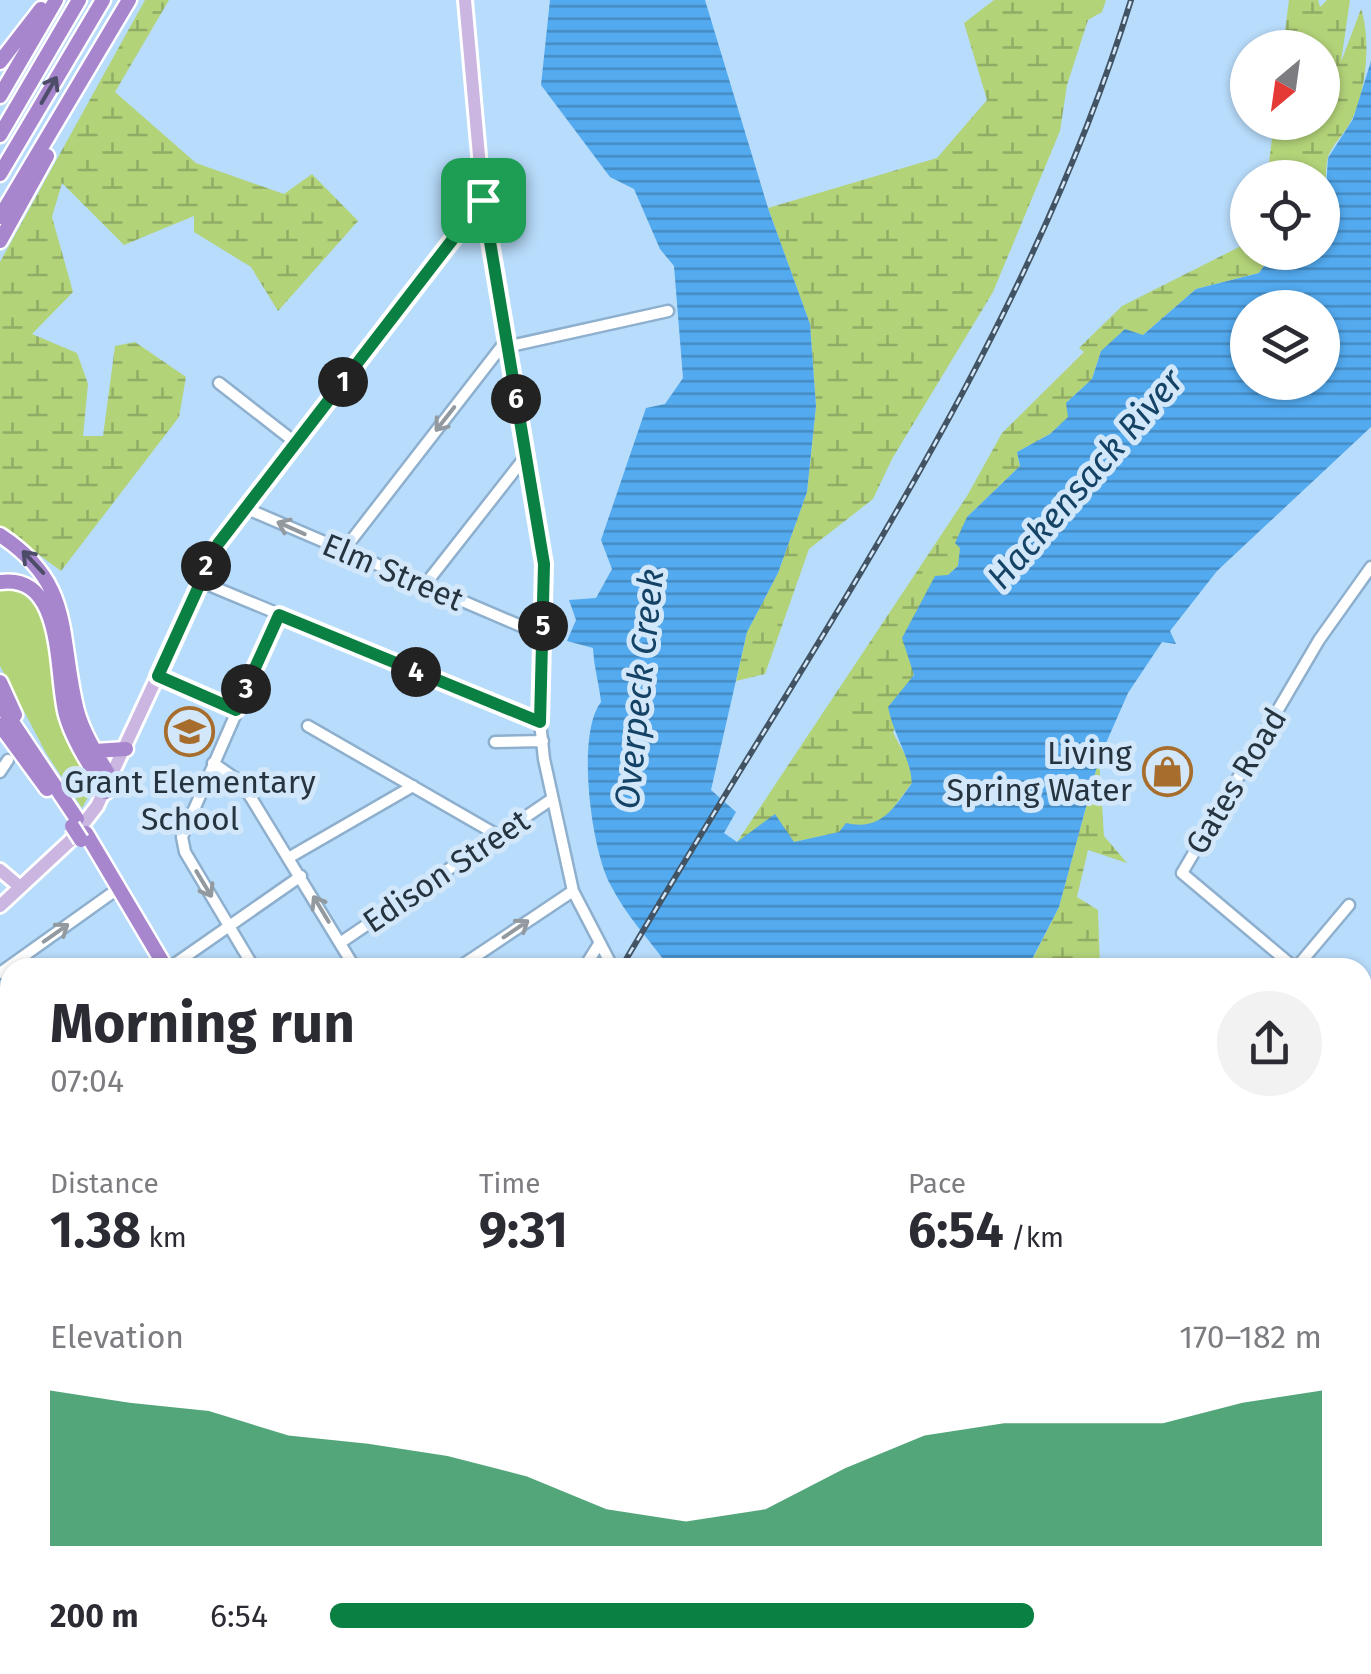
<!DOCTYPE html>
<meta charset="utf-8">
<style>
:root{--surface:#fff;--page:#f2f2f3;--text:#2b2b33;--muted:#7c7c81;--accent:#0b8043}
body{margin:0;font-family:"Fira Sans",sans-serif;background:var(--page);color:var(--text);height:100vh;display:flex;flex-direction:column;font-size:38px;white-space:nowrap}
*{box-sizing:border-box;margin:0}
p{font-size:32px;color:var(--muted)}
.icon{flex:none;width:55px;height:55px;fill:none;stroke:currentColor;stroke-width:2;stroke-linecap:round;stroke-linejoin:round}
.map{position:relative;flex:1;overflow:hidden}
.side{position:absolute;left:0px;top:958px;width:1372px;height:718px;display:flex;flex-direction:column;background:var(--surface);border-radius:30px 30px 0 0;box-shadow:0 2px 8px #0004}
.side>*{flex:none}
.needle{width:65px;rotate:209deg}
.buttons{position:absolute;left:1230px;top:30px;display:grid;gap:20px}
.buttons a{display:grid;place-items:center;width:110px;height:110px;border-radius:50%;background:var(--surface);box-shadow:0 2px 8px #0004;font-size:50px}
.pin{position:absolute;display:grid;place-items:center;width:85px;height:85px;color:#fff;margin:-42px;border-radius:20px;box-shadow:0 5px 15px #0006}
.km{position:absolute;width:50px;height:50px;margin:-25px;border-radius:50%;background:#222;color:#fff;font-size:28px;line-height:50px;text-align:center}
.round{display:grid;place-items:center;flex:none;width:105px;height:105px;border-radius:52px;background:var(--page)}
.summary{display:flex;align-items:center;justify-content:space-between;height:170px;padding:0 50px}
h1{font-size:55px;font-weight:700;line-height:75px}
.stats{display:grid;grid-template-columns:repeat(3,1fr);gap:15px;height:170px;padding:10px 50px}
.stats div{display:grid;align-content:center}
.stats b{font-size:50px;font-weight:700}
.stats small{font-size:28px;font-weight:400}
.stats p{font-size:28px}
.chart{height:280px;padding:20px 50px}
.chart p{display:flex;justify-content:space-between}
.chart svg{width:100%;height:180px;margin-top:10px;fill:var(--accent);opacity:.7}
ul{padding:0 50px;list-style:none;font-size:32px}
li{display:grid;grid-template-columns:160px 120px 1fr;align-items:center;height:75px}
li i{height:25px;border-radius:12px;background:var(--accent)}
.map>svg:first-child{display:block}
</style>
<div class="map">
<svg width="1371" height="1674" viewBox="0 0 1371 1674">
<defs>
<pattern id="wetland-marsh" width="20" height="14" patternUnits="userSpaceOnUse" patternTransform="scale(2.5)"><rect width="20" height="14" fill="#b3d379"/><path d="M1 5h8M5 5V1M11 12h8M15 12V8" fill="none" stroke="#91ac65"/></pattern>
<pattern id="water-rules" width="6" height="5" patternUnits="userSpaceOnUse" patternTransform="scale(2.5)"><rect width="6" height="5" fill="#53aaef"/><path d="M0 2.5h6" fill="none" stroke="#458bc3"/></pattern>
</defs>
<rect width="100%" height="100%" fill="#b8dcfb"/>
<!-- grass -->
<path fill="#b3d379" d="M12 588C58 608 45 664 58 706 66 735 81 759 95 785L82 808 46 753 0 666V589Z"/>
<!-- wetland -->
<path fill="url(#wetland-marsh)" d="M145 0H169L115 92 196 163 284 194 312 174 358 221 278 311 251 267 194 232V216L124 245 62 183 52 217 73 292 32 334 77 353 88 384 83 436H103L115 346 135 342 186 377 179 417 61 571 0 526V262Z
M994 0H1106L1102 12 1088 20 1067 85 1060 131 993 292 892 459 873 499 809 549 765 674 736 681 747 632 778 573 807 492 816 406 810 324 768 208 937 158 987 100 964 23Z
M1289 0H1318L1320 7 1327 0H1350L1341 62 1361 9C1371 37 1367 94 1350 123 1344 134 1332 145 1328 157 1324 172 1328 189 1323 204L1322 178H1267L1274 123 1322 122V48L1283 47Z
M1247 243 1248 252 1273 253 1259 273 1196 289 1143 335 1101 351 1092 379 1067 402 1069 417 1050 434 1017 452 1020 466 967 517 958 566 948 575 893 733 911 765 912 783 885 819 864 828 794 842H737L967 496 1002 433 1084 352 1079 348 1122 306Z
M1099 759 1104 836 1127 863 1088 850 1077 897 1098 910 1100 967 1028 968 1059 907Z"/>
<!-- water -->
<path fill="url(#water-rules)" fill-rule="evenodd" d="M550 0H705L768 208 810 324 816 406 807 492 778 573 747 632 711 790 736 812 724 833 737 842 775 814 794 842 839 832 846 823C881 831 893 809 912 783 910 756 893 734 888 707L914 675 902 638 935 576 948 575 958 566 960 548 955 543 967 517 1020 466 1017 452 1050 434 1068 417 1066 403 1092 379 1101 351 1125 329 1143 335 1196 289 1259 273 1273 253 1322 252 1328 158 1353 119 1371 61V427L1217 571 1170 631 1176 644 1162 642 1128 693 1099 759 1059 907 1028 967H669C649 939 626 916 610 884 591 848 576 734 601 702 599 683 594 668 593 648L567 641 576 620 569 600 596 598 612 569 601 540 646 408 665 404 683 378 674 266 660 249 634 189 610 177 541 85ZM1248 308H1322V382H1248Z
M264 1665H395L388 1674H258Z"/>
<g fill="none" stroke-linecap="round" stroke-linejoin="round">
<defs>
<path id="minor" d="M483 200 544 564 540 722 544 759 573 891 613 968
M506 347 668 311
M219 383 296 443
M245 508 542 635
M343 551 505 342
M199 581 540 722
M424 586 526 456
M158 675 236 710
M308 726 499 836
M495 742 543 741
M213 763 242 783 355 968
M0 772 8 760
M290 857 413 786
M340 943 552 799
M169 968 301 876
M254 968 185 852 182 837 279 615
M458 968 573 891
M584 968 599 944
M1295 968 1182 873 1319 640 1371 567
M1296 968 1349 905
M0 973 112 893
M0 1085 10 1078
M1362 1124 1371 1132
M0 1188 10 1179
M0 1268 10 1279
M1362 1408 1371 1411
M0 1424 10 1435
M1362 1519 1371 1522
M0 1584 10 1594
M1362 1651 1371 1654
M73 1665 82 1674
M1126 1665 1136 1674
M29 1674 36 1665
M878 1674 880 1665
M1262 1674 1265 1665"/>
<path id="major" d="M0 870 20 887
M0 906 70 841 97 806 219 544 483 200 465 0"/>
<path id="highway" d="M0 62 41 9
M0 96 56 0
M0 135 79 0
M0 174 103 0
M0 217 129 0
M0 241 47 156
M0 535C75 584 58 635 77 711 84 736 99 758 112 780
M0 582C66 573 55 676 66 715 74 743 92 768 106 792
M0 682 15 715
M0 704 77 819
M0 725 47 789
M95 751 126 749
M86 833 166 968
M682 1665 686 1674"/>
</defs>
<!-- minor casing -->
<use href="#minor" stroke="#8eb0ce" stroke-width="15"/>
<!-- major casing -->
<use href="#major" stroke="#fff" stroke-width="18"/>
<!-- highway casing -->
<use href="#highway" stroke="#fff" stroke-width="19"/>
<!-- minor -->
<use href="#minor" stroke="#fff" stroke-width="10"/>
<!-- major -->
<use href="#major" stroke="#cab6e1" stroke-width="12"/>
<!-- highway -->
<use href="#highway" stroke="#a786cd" stroke-width="14"/>
<defs>
<path id="rail" d="M621 968C805 653 1023 351 1131 0
M214 1674 219 1665"/>
</defs>
<!-- rail casing -->
<use href="#rail" stroke="#425464" stroke-width="6"/>
<!-- rail -->
<use href="#rail" stroke="#d2e7fa" stroke-width="2.5" stroke-dasharray="8" stroke-linecap="butt"/>
<defs>
<path id="highway-bridge" d="M72 826 81 840"/>
</defs>
<!-- highway-bridge casing -->
<use href="#highway-bridge" stroke="#fff" stroke-width="19" stroke-linecap="butt"/>
<!-- highway-bridge -->
<use href="#highway-bridge" stroke="#a786cd" stroke-width="14"/>
</g>
<!-- one-way arrows -->
<defs><path id="oneway-shaft" d="M-6 0H5M1.5-3L5.5 0L1.5 3" fill="none" stroke-width="1.6" stroke-linecap="round" stroke-linejoin="round" transform="scale(2.5)"/></defs>
<g stroke="#4d4d6a">
<use href="#oneway-shaft" transform="translate(49 90) rotate(-60)"/>
<use href="#oneway-shaft" transform="translate(33 562) rotate(-133)"/>
</g>
<g stroke="#929aa0">
<use href="#oneway-shaft" transform="translate(445 419) rotate(128)"/>
<use href="#oneway-shaft" transform="translate(291 528) rotate(-156)"/>
<use href="#oneway-shaft" transform="translate(204 884) rotate(59)"/>
<use href="#oneway-shaft" transform="translate(321 909) rotate(-121)"/>
<use href="#oneway-shaft" transform="translate(516 929) rotate(-34)"/>
<use href="#oneway-shaft" transform="translate(56 933) rotate(-35)"/>
</g>
<g fill="none" stroke-linecap="round" stroke-linejoin="round">
<defs>
<path id="route" d="M483 200 544 564 540 722 279 615 236 710 158 676 218 544Z"/>
</defs>
<!-- route casing -->
<use href="#route" stroke="#fff" stroke-width="20"/>
<!-- route -->
<use href="#route" stroke="#0b8043" stroke-width="12"/>
</g>
<!-- icons -->
<defs>
<symbol id="school-ring" viewBox="-11 -11 22 22"><circle r="9.5" fill="#d2e7fa" stroke="#a76d2d" stroke-width="1.5"/><path d="M0-5L7-2L0 1L-7-2ZM-4 1L0 2.5L4 1V4Q0 6-4 4Z" fill="#a76d2d"/></symbol>
<symbol id="shop-ring" viewBox="-11 -11 22 22"><circle r="9.5" fill="#d2e7fa" stroke="#a76d2d" stroke-width="1.5"/><path d="M-5-2.5h2.3a2.7 3.5 0 0 1 5.4 0H5L5.5 6h-11ZM-1.5-2.5h3a1.5 2.3 0 0 0-3 0Z" fill="#a76d2d"/></symbol>
</defs>
<g fill-rule="evenodd">
<use href="#school-ring" x="162" y="704" width="55" height="55"/>
<use href="#shop-ring" x="1140" y="744" width="55" height="55"/>
</g>
<g text-anchor="middle" dominant-baseline="central" stroke-width="10" stroke-linejoin="round" paint-order="stroke">
<!-- street labels -->
<g font-size="32" fill="#263440" stroke="#d2e7fa">
<text transform="translate(393 572) rotate(23)">Elm Street</text>
<text transform="translate(1236 781) rotate(-59)">Gates Road</text>
<text transform="translate(446 871) rotate(-34)">Edison Street</text>
</g>
<!-- poi labels -->
<g font-size="32" fill="#263440" stroke="#d2e7fa" text-anchor="end">
<text x="1132" y="753">Living<tspan x="1132" dy="37">Spring Water</tspan></text>
<text x="190" y="782" text-anchor="middle">Grant Elementary<tspan x="190" dy="37">School</tspan></text>
</g>
<!-- water labels -->
<g font-size="35" font-style="italic" fill="#154366" stroke="#d2e7fa">
<text transform="translate(1085 479) rotate(-49)">Hackensack River</text>
<text transform="translate(639 689) rotate(-84)">Overpeck Creek</text>
</g>
</g>
</svg>
<div class="buttons">
<a><svg class="needle" viewBox="-14 -14 28 28"><path d="M0-13l5 13h-10z" fill="#e53935"/><path d="M0 13l5-13h-10z" fill="#7c7c81"/></svg></a>
<a><svg class="icon" aria-label="locate" viewBox="0 0 24 24"><circle cx="12" cy="12" r="6"/><path d="M12 2v4M12 18v4M2 12h4M18 12h4"/></svg></a>
<a><svg class="icon" aria-label="layers" viewBox="0 0 24 24"><path d="M12 4l9 5-9 5-9-5zM3 14l9 5 9-5"/></svg></a>
</div>
<div class="pin" style="left:483px;top:200px;background:#1e9e55"><svg class="icon" aria-label="arrive" viewBox="0 0 24 24"><path d="M6 21V4h12l-3 4 3 4H6"/></svg></div>
<b class="km" style="left:343px;top:382px">1</b>
<b class="km" style="left:206px;top:566px">2</b>
<b class="km" style="left:246px;top:689px">3</b>
<b class="km" style="left:416px;top:672px">4</b>
<b class="km" style="left:543px;top:626px">5</b>
<b class="km" style="left:516px;top:399px">6</b>
<section class="side">
<div class="summary"><div><h1>Morning run</h1><p>07:04</p></div><a class="round"><svg class="icon" aria-label="share" viewBox="0 0 24 24"><path d="M12 15V3M7 8l5-5 5 5M5 13v7h14v-7"/></svg></a></div>
<div class="stats">
<div><p>Distance</p><b>1.38<small> km</small></b></div>
<div><p>Time</p><b>9:31</b></div>
<div><p>Pace</p><b>6:54<small> /km</small></b></div>
</div>
<div class="chart"><p><span>Elevation</span>170–182 m</p>
<svg viewBox="0 0 160 44" preserveAspectRatio="none"><path d="M0 44V6L10 9L20 11L30 17L40 19L50 22L60 27L70 35L80 38L90 35L100 25L110 17L120 14L130 14L140 14L150 9L160 6V44z"/></svg>
</div>
<ul>
<li><b>200 m</b>6:54<i style="width:71%"></i></li>
</ul>
</section>
</div>
